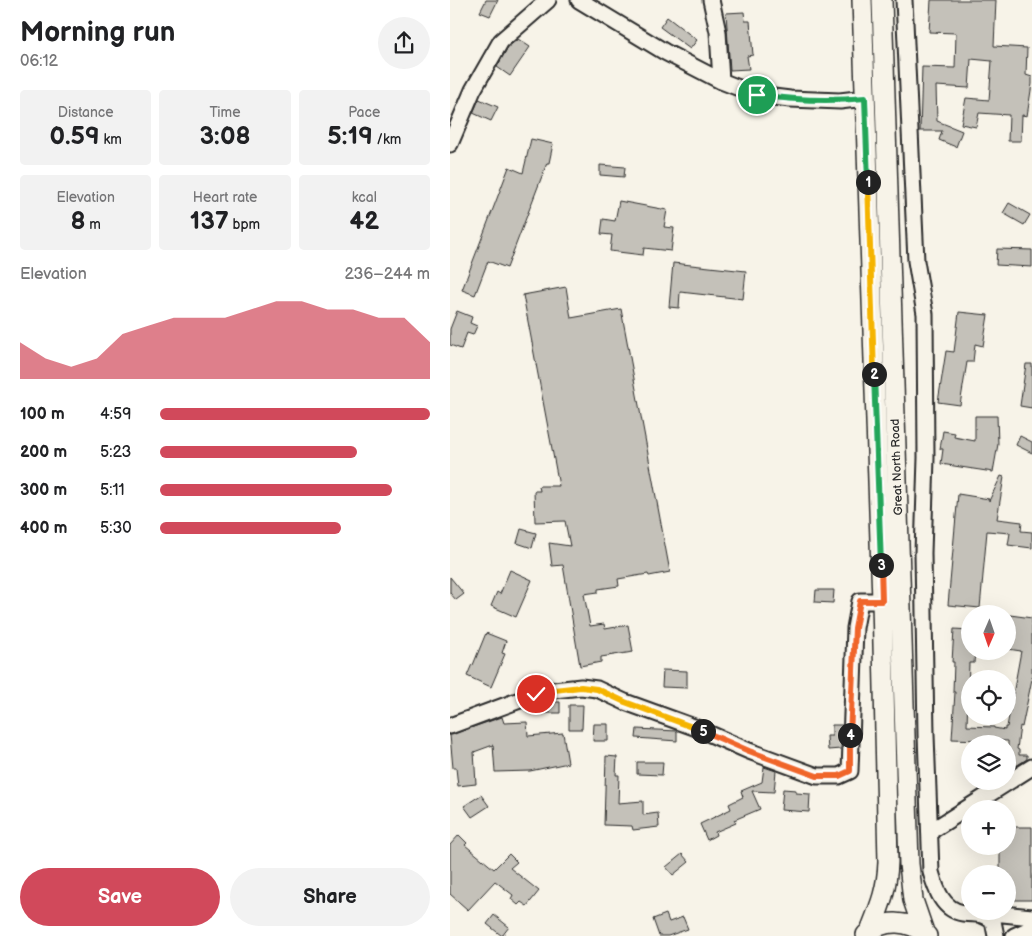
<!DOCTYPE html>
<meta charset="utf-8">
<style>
:root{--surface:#fff;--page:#f2f2f2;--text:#202124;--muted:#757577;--accent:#d1495b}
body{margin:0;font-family:"Balsamiq Sans",sans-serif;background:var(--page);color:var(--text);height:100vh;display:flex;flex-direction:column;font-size:19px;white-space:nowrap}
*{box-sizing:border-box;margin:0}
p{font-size:16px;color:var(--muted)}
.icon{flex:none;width:28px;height:28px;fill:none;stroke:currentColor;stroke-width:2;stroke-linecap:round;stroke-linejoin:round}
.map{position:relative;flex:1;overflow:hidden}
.sheet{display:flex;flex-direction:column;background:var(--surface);width:450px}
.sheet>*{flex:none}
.needle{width:32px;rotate:182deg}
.tools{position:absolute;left:511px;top:605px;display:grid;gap:10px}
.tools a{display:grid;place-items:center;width:55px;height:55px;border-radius:50%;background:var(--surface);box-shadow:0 5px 20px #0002;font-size:25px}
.pin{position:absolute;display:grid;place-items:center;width:42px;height:42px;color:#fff;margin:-21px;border:2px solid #fff;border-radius:50%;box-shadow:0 1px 5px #0007}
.km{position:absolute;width:25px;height:25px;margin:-12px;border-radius:50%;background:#222;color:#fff;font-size:14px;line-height:25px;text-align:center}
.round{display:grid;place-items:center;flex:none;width:52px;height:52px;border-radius:26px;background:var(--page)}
.headline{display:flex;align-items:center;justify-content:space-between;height:85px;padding:0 20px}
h1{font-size:28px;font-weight:700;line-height:38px}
.metrics{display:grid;grid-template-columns:repeat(3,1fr);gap:8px;height:85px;padding:5px 20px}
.metrics div{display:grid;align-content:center;border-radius:5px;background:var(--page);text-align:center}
.metrics b{font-size:25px;font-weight:700}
.metrics small{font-size:14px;font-weight:400}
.metrics p{font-size:14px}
.chart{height:140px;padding:10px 20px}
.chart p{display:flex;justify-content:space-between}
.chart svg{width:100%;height:90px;margin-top:5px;fill:var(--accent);opacity:.7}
.action{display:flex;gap:10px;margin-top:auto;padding:10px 20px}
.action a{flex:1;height:58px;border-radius:30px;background:var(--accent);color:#fff;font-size:20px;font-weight:700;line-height:58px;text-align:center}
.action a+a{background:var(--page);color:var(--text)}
ul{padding:0 20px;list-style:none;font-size:16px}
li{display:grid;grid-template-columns:80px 60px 1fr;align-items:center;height:38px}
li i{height:12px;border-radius:6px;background:var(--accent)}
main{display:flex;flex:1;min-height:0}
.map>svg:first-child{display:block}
</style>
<main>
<section class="sheet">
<div class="headline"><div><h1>Morning run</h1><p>06:12</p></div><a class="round"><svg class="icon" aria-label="share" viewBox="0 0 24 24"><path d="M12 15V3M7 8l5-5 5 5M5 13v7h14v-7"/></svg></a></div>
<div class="metrics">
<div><p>Distance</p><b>0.59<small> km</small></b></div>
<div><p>Time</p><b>3:08</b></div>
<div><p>Pace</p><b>5:19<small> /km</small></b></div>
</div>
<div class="metrics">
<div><p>Elevation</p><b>8<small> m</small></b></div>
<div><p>Heart rate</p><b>137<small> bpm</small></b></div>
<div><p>kcal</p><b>42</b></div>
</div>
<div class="chart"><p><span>Elevation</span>236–244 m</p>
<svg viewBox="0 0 160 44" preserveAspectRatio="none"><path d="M0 44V26L10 34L20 38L30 34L40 22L50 18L60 14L70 14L80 14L90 10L100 6L110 6L120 10L130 10L140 14L150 14L160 26V44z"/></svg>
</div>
<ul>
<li><b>100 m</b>4:59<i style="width:100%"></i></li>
<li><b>200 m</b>5:23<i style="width:73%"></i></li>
<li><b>300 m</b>5:11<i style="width:86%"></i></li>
<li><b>400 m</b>5:30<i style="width:67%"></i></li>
</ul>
<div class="action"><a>Save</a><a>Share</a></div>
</section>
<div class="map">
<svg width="582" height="936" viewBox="0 0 582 936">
<rect width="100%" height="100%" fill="#f7f3e8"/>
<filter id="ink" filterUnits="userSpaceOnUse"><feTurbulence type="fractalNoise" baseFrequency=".02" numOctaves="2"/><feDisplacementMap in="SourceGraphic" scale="10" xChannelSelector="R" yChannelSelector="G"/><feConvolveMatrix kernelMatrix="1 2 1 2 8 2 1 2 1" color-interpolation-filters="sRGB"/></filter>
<g filter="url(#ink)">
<!-- building -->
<path fill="#c4c1b9" stroke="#2b2b2b" d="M36 0H48L40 16 30 12Z
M481 0H546L544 46 577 48 576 75 582 77V84L577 116 572 115 571 141H558L559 115 529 113 526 127 511 124 516 98 539 100 542 61 521 59 519 88 486 86 487 121 512 131 506 147 489 140 492 131H470L472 67 505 68 506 33 479 32Z
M294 12 295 21H300L303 55 297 56 299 69 280 70 276 13Z
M217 17 247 40 240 49 210 27Z
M68 39 80 47 60 76 47 67 58 47Z
M29 99 48 107 41 121 23 113Z
M81 139 103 144 99 163H97L57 268 38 261 25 295 12 290 59 167 73 173Z
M150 165 175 167 174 177 150 175Z
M169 201 217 210 214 227 224 228 221 251 194 248 193 255 160 251 162 235 151 234 153 219 165 221Z
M559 203 580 215 574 225 553 213Z
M547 249 582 250V267L546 265Z
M223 263 296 271 293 299 230 292 229 308 219 307Z
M116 287 121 318 171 309 220 572 199 576 198 574 168 579 169 586 148 589V592L134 594 140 626 154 624 155 629 178 625 183 652 151 657V662L130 666 113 565 102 566 99 543 120 546 115 521 85 522 84 491H90L89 486H109L73 295Z
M7 311 22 317 20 323 27 326 23 335 17 333 11 349 0 345V329Z
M509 312 538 315 533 346 525 344 523 362H517L510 405 488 402 496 351 504 352Z
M576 364H582V408L570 406Z
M525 416H547L548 444 543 472 491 464 493 449H490L493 431 505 433 504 437 525 441Z
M570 436 582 442V453L566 445Z
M551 476 554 477 547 519 572 522 571 531 582 532V548L558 545 560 533 537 531 530 608 498 605 508 494 539 499V501Z
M71 529 86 533 82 548 67 543Z
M60 570 82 580 66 617 41 606 47 592 50 594Z
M0 577 14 594 6 600 0 593Z
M366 590H384L383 603 365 602Z
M560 615 582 618V679L572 727 570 726 567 749 569 750V755H577V759L558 771V741L502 739 505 692H503L504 662H502L504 629 520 630V651H525L524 663H519L517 726 544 727V728L555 730V727H557L571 651 558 649Z
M36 633 56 641 52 653 55 654 41 687 17 676 22 664 23 665Z
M213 670 237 671V688L212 687Z
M93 702H110V713H93Z
M119 705H133L132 729H119Z
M52 717 54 723 77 722 78 736 113 733 118 763 80 771 45 772 43 745 24 752 26 784 8 786 6 768H3L0 735Z
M144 724H158V741H143Z
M382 725H392L391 749 378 750 377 736H382Z
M187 729 227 731V741L186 738Z
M156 756 167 757 166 775H169L168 803 193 801V815L208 813 209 827 183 830 182 826 154 825Z
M187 762H213L212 775 187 774Z
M314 767 326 771 324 792 302 791 310 809 284 820 286 823 265 832 266 835 257 840 250 824 281 809 279 804 293 797 291 791 312 782Z
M333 789 346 790V793L360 794 359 812 331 810Z
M31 795 39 806 22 817 14 806Z
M558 827H582V900H558V874H550V846H558Z
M9 835 17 843 15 845 44 869 59 854 67 862 60 868 89 891 77 906 71 902 68 905 61 899 63 895 45 881 18 910 0 894V845Z
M232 854 239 862 223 875 216 867Z
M216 914 219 922 233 917 238 929 218 936H209L203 919Z
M44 915 59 927 52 936 37 924Z"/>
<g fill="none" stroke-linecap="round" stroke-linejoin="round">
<defs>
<path id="minor" d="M129 0 215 52 271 81 307 95 340 99 390 101 415 98
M261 0 268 32 271 81
M454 0 466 261 475 314 476 458 473 553 476 735 481 872C486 890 493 910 513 913 528 915 530 912 543 921L546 936
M0 144 23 90 51 41 98 0
M0 726 86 694 104 690 131 687 147 689 175 702 244 727 299 751 367 776H389L400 771 405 628 410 601H432
M481 831 582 767
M532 914H553L582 917
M564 936 582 928"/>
<path id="major" d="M412 0 432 601 438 862C437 890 430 906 420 931
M432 0 459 864 463 900 474 932
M416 935C433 918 461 920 477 936"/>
</defs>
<!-- minor casing -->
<use href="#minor" stroke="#2b2b2b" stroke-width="19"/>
<!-- major casing -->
<use href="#major" stroke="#2b2b2b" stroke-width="22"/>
<!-- minor -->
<use href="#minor" stroke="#f7f3e8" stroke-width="15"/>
<!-- major -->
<use href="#major" stroke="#f7f3e8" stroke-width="19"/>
</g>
</g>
<g fill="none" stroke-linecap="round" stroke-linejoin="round" filter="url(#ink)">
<defs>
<path id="split-1" d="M307 95C343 100 379 102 415 98L418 182"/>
<path id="split-2" d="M418 182 424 374"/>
<path id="split-3" d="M424 374 431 565"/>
<path id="split-4" d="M400 735 405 628 410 601H432L431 565"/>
<path id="split-5" d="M253 731 299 751 367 776H389L400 771V735"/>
<path id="split-6" d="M86 694 104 690 131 687 147 689 175 702 253 731"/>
</defs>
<!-- split-1 casing -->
<use href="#split-1" stroke="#fff" stroke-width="10"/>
<!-- split-2 casing -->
<use href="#split-2" stroke="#fff" stroke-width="10"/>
<!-- split-3 casing -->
<use href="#split-3" stroke="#fff" stroke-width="10"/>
<!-- split-4 casing -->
<use href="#split-4" stroke="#fff" stroke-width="10"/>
<!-- split-5 casing -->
<use href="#split-5" stroke="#fff" stroke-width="10"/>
<!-- split-6 casing -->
<use href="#split-6" stroke="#fff" stroke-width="10"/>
<!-- split-1 -->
<use href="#split-1" stroke="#22a559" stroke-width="6"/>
<!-- split-2 -->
<use href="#split-2" stroke="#f5b400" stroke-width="6"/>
<!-- split-3 -->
<use href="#split-3" stroke="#22a559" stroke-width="6"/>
<!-- split-4 -->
<use href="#split-4" stroke="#f0652b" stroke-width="6"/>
<!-- split-5 -->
<use href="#split-5" stroke="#f0652b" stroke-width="6"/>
<!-- split-6 -->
<use href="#split-6" stroke="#f5b400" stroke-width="6"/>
</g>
<g text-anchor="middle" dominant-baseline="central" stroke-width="4" stroke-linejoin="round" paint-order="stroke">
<!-- street labels -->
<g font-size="12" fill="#2b2b2b" stroke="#f7f3e8">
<text transform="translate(447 467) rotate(-92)">Great North Road</text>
</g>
</g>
</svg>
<div class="tools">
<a><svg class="needle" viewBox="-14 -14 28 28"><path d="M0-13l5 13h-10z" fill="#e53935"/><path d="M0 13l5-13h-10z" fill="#757577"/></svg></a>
<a><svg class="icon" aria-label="locate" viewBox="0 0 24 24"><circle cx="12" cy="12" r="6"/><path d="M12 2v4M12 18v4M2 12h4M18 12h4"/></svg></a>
<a><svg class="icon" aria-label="layers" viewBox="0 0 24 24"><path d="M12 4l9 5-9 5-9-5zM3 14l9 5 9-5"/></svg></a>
<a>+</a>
<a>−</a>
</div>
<div class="pin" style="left:307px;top:95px;background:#1e9e55"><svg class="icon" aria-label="arrive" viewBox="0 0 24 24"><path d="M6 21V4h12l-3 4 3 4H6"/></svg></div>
<div class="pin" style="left:86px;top:694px;background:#d93025"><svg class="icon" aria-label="check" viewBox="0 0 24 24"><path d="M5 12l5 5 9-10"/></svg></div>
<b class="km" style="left:418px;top:182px">1</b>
<b class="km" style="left:424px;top:374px">2</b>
<b class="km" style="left:431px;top:565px">3</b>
<b class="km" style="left:400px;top:735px">4</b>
<b class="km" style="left:253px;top:731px">5</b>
</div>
</main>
